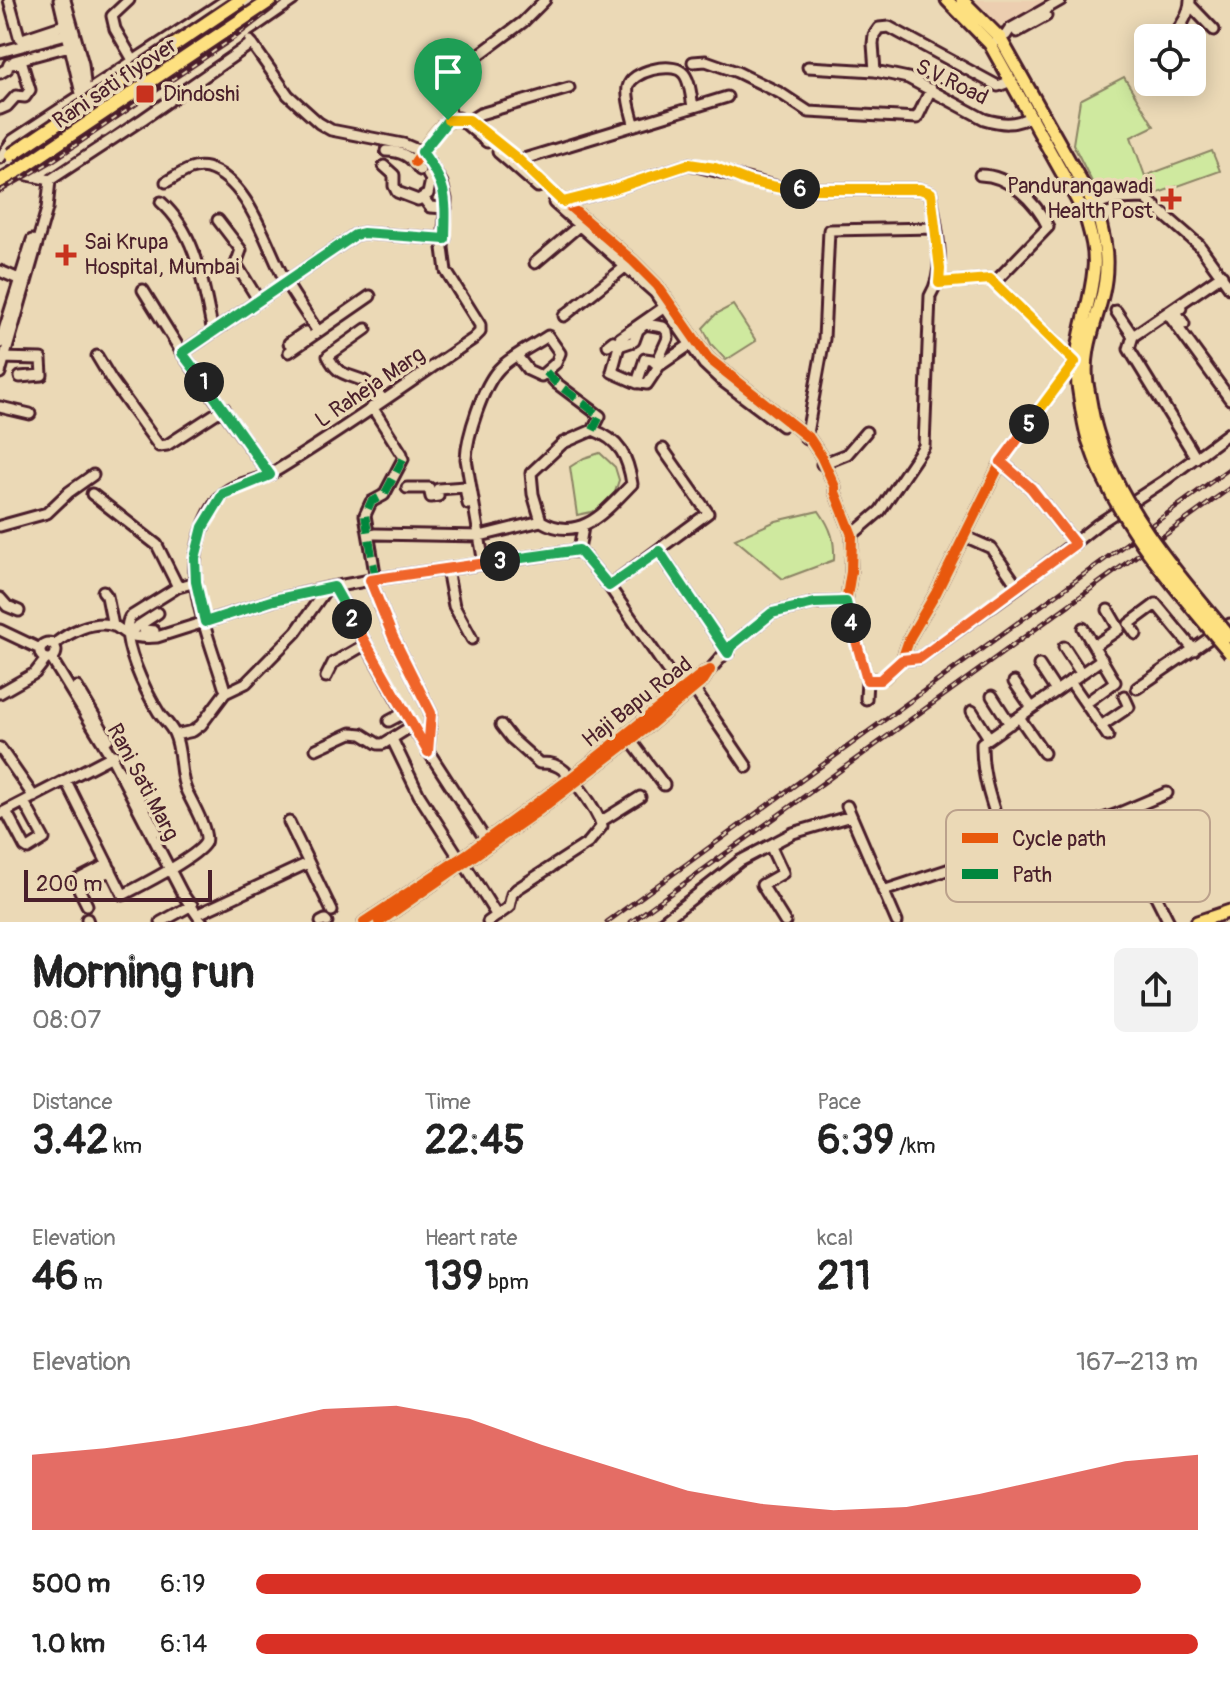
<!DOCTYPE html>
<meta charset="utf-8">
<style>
:root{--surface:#fff;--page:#f2f2f2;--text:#222;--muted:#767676;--accent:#d93025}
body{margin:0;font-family:Pangolin,sans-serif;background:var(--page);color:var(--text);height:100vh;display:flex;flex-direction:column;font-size:30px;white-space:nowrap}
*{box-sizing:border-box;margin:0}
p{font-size:26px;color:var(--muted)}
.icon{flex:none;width:44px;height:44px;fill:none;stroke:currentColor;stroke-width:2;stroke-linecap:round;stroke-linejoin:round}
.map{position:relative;height:922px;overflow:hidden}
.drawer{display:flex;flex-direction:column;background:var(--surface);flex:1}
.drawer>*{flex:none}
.tools{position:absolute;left:1134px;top:24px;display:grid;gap:16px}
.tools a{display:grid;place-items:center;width:72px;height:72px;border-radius:12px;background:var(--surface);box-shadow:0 4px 20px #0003;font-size:40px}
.scale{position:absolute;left:24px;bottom:20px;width:188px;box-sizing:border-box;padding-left:8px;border:4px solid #4a1f2b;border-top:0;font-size:22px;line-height:28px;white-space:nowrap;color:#4a1f2b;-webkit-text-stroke:6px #ebd9b6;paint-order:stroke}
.pin{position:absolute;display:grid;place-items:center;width:68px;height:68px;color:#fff;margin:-82px -34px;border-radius:50% 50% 50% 0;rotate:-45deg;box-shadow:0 0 8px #0007}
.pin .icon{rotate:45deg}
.km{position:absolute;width:40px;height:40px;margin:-20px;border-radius:50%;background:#222;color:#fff;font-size:22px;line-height:40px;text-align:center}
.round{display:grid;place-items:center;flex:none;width:84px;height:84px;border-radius:12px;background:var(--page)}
.headline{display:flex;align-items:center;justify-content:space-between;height:136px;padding:0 32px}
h1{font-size:44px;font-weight:700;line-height:60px}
.stats{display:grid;grid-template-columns:repeat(3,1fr);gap:12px;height:136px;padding:8px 32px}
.stats div{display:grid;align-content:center}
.stats b{font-size:40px;font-weight:700}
.stats small{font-size:22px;font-weight:400}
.stats p{font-size:22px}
.chart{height:224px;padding:16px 32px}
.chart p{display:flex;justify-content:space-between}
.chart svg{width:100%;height:144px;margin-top:8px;fill:var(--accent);opacity:.7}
ul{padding:0 32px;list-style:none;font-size:26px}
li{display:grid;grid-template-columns:128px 96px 1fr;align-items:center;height:60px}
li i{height:20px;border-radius:10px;background:var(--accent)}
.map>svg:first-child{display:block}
</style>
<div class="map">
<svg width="1230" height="922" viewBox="0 0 1230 922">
<rect width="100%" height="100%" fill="#ebd9b6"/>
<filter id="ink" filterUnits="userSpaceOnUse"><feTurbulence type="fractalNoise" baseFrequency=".0125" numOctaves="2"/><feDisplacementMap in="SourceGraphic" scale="16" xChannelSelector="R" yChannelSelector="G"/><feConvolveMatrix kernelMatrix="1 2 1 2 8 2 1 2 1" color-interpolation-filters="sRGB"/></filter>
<g filter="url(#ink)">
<!-- built -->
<path fill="#ecceb0" d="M971 0H1053L1041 9 999 26Z"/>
<!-- park -->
<path fill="#cfe99f" stroke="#8c8465" stroke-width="2" d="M1124 77 1154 126 1131 137 1145 176 1212 151 1220 171 1150 196 1098 194 1073 144 1080 100Z
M733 305 756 341 726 360 711 344 703 328 716 314Z
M600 453 615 467 619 480 615 492 596 511 577 515 570 467 584 458Z
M819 511C831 528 835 540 834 560L783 579 735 539 776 521Z"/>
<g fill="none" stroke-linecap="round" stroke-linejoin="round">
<defs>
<path id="minor" d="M9 0 19 36 22 39 70 23
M65 0 83 64 85 83
M129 0 112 16 115 29 133 60
M1191 6 1214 30
M1017 32 1046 16
M1172 38C1180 27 1190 14 1190 0
M250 41 288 95 319 123 331 130 403 144 422 152
M996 41 1006 35 1010 29 1061 0
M0 52 70 33
M14 61 73 45
M693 62 706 61 737 72 780 93 809 112 917 118 931 89
M808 67 875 71 908 78 984 119C1001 124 1015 126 1031 116
M875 71 873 44 874 35 879 28 889 27 998 86 1012 81
M0 73 7 69 9 64 22 63 30 90 25 97 16 96 7 106 0 109
M459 118 487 142
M452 119 443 89 448 78 523 22 545 0
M467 122 480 114 569 88
M634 124C632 114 626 98 628 87 631 71 671 62 682 72 690 78 691 97 693 107
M103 132 293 0
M386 151C402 151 411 157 420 170
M498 152 538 187
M0 158 13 140 226 0
M415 162C432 140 438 115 469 120L633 261 657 285 708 358 810 439 821 456 835 487V492L852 535 851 572 846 602 867 680 884 678 902 660 910 637 936 593 1001 462 1075 362 990 279 939 283
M514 162 727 97
M384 166 394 175V186L397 192 418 200 428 194 431 180 428 175
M15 172 50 180 143 119 252 43
M980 175C1009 175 1036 202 1048 227L994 283
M36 176 97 135 83 102 59 0
M166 182C179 175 192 164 207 168 250 180 267 250 287 284 297 301 308 316 318 332
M424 199 430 207 446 208
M161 202C198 235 203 286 213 332
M554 203 655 293 704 364 721 380 782 426
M560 203 614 189 689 164 786 189H920L931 193C935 226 948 267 930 296L924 446 880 511 852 535
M1090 207 1115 199 1145 198 1199 245 1230 288
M218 220 241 250 236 264 259 301
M535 263 581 224
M0 271 23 281
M143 290 182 353 270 475
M1181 308 1176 312 1184 324
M1116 311 1133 336
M1168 314 1230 399
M564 316 630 263
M366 329 328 356C338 376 345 373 364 381 371 385 377 393 383 399
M620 338 666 306
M0 343 32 240
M289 343 305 332
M608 345 613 341 619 346
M289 352 370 296
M182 353 355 235 363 233 445 239
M97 356 112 381 159 446 167 445 224 408
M0 358 41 359 42 375 20 377
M658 360 668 338 667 331 663 327 645 324 638 330 634 341 619 346 612 372 635 382 647 384 659 366 694 342
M546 372 556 383 600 416 593 430
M0 373 47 209 50 180
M637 383 645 359 652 360 659 366
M0 407 30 414
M372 407 402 454
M593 430C620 440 628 457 632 484 606 510 581 544 541 521L533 494 531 473 563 443Z
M806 439 824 339 829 230 935 228
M1196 458 1129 349 1133 336 1222 275
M1001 462 1031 488 1075 544
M822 464 847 454 866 432
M407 488H429L431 497 438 496V489L465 487 468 504
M92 494 157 545 178 587
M0 526 47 513 69 492 93 475
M375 534 480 536 541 521
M964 536 991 548 1018 587
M579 550 583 527
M659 551 728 653
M484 564 466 459C467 435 483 386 499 369 511 356 533 346 548 336L560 353 556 363 541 376 528 370 517 356
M447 569 454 606 472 639
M376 579 365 515 371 502 384 495 403 459
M370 580 393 637 431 713 428 752
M609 586 708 513 663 449
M334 587 412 726 487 842
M103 591 107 596 113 626
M0 598 7 606 19 611
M1083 628 1115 682 1086 703
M0 630 40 649
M144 630 154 631
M126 634 158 613
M1136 634 1129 624 1156 604 1194 650
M40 651a8 8 0 1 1 16 0a8 8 0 1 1-16 0Z
M53 645C68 633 93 619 114 626 118 627 121 631 125 633 135 638 146 638 157 637L274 600 327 588 376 579 579 550 609 586 685 696
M1094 646 1119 629 1108 610
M1064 647 1081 673
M51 658 111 756 182 893 202 922
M902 660 920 658 1018 587 1098 524 1164 481 1230 432
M1039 665 1056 691
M710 670 731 646 772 613 815 603 846 602
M326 677 333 663 366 644
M1070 681 1108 736
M1014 682 1032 708
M77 687 108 739
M224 687C213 649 189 594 196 555 199 536 208 508 223 494 236 482 259 481 274 472 342 431 407 384 473 339L480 332V325L446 271 443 248 446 199 442 183 422 152
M1137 688 1230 624
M694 689 747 767
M0 693 35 673 46 659
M992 696 1010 724
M866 699 867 680
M972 711 989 738
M1019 717 1044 753
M389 721 404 713
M1101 726 1129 707 1124 696
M175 735 193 731 201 725 225 693 246 683 296 632 327 588
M628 737 664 785
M392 739 419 795 460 859
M0 748 34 797
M316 749 351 733 362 734 378 744H383L412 726
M126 774 156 831
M66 781 123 895C140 886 196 858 205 843 210 834 192 802 187 792 178 774 183 752 174 733 170 725 164 720 159 713 147 694 118 638 130 617L178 587 196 582
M847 806 897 922
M6 811 25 847 28 849 44 839 24 802
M0 814 114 755
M1115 815 1169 922
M289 822 332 911
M600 822 640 797
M1039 838 1062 858 1088 868 1091 856 1076 846 1072 838
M770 845 783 873 762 885 785 922
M1007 849C996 814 981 780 982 743L1102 659
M464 863 497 916
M77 880 108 864
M883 891 1115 815 1167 793
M87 905 78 887 111 870
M198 914 308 863
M87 919 88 922
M161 922 192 905
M321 922 325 920 327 922
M364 922 467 854 571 778 703 673 710 670 703 681 649 726 534 814 379 922
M488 922 509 907 512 894 517 889 588 843 602 826C597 811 573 775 559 767 552 763 547 763 539 763L511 738 501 725
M662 922 740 861 793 833 851 816"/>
<path id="major" d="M947 0 990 44 1085 214C1090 232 1096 250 1094 269 1090 313 1073 337 1078 385
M962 0 1000 38 1097 210C1101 228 1107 247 1106 266 1106 307 1081 340 1087 384
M1197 922 1230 911"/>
<path id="highway" d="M0 181 20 169"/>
</defs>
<!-- minor casing -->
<use href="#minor" stroke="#4a1f2b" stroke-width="15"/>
<!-- major casing -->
<use href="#major" stroke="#4a1f2b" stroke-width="17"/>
<!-- highway casing -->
<use href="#highway" stroke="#4a1f2b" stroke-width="18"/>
<!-- minor -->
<use href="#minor" stroke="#ebd9b6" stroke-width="9"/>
<!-- major -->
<use href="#major" stroke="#fde080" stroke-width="11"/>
<!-- highway -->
<use href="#highway" stroke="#fde080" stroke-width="12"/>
<defs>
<path id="rail" d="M0 191 52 161 235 37 283 0
M607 922 1230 468
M631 922 1230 488"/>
</defs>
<!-- rail casing -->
<use href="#rail" stroke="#4a1f2b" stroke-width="5"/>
<!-- rail -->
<use href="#rail" stroke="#ebd9b6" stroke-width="2" stroke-dasharray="6" stroke-linecap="butt"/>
<defs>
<path id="major-bridge" d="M1087 384C1090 399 1092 416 1097 432 1120 510 1179 576 1230 637
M1078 385C1081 403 1083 422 1088 439 1114 520 1176 589 1230 653"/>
<path id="highway-bridge" d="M11 155 241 0
M20 169 271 0"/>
</defs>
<!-- major-bridge casing -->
<use href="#major-bridge" stroke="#4a1f2b" stroke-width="17" stroke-linecap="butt"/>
<!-- highway-bridge casing -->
<use href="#highway-bridge" stroke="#4a1f2b" stroke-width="18" stroke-linecap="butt"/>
<!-- major-bridge -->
<use href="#major-bridge" stroke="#fde080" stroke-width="11"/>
<!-- highway-bridge -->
<use href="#highway-bridge" stroke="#fde080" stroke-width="12"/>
<!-- quiet -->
<path stroke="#00873e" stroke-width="8" stroke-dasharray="16 8" stroke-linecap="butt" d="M546 372 556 383 600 416 593 430
M376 579 365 515 371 502 384 495 403 459"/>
<defs>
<path id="cycleway" d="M415 162C432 140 438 115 469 120L633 261 657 285 708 358 810 439 821 456 835 487V492L852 535 851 572 846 602 867 680 884 678 902 660 910 637 936 593 1001 462 1075 362 990 279 939 283
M364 922 467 854 571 778 703 673 710 670 703 681 649 726 534 814 379 922"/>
</defs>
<!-- cycleway casing -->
<use href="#cycleway" stroke="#ebd9b6" stroke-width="15"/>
<!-- cycleway -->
<use href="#cycleway" stroke="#e8590c" stroke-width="10"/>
</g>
</g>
<g fill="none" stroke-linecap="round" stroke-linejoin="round" filter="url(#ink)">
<defs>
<path id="split-1" d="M204 382 182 353 355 235 363 233 445 239C446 197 448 187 422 152L448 120"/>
<path id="split-2" d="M204 382 270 475 223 494 203 527 195 558 196 582 205 622 274 600 334 587 352 619"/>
<path id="split-3" d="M352 619 428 752 431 713 393 637 370 580 500 561"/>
<path id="split-4" d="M500 561 579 550 609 586 659 551 728 653 731 646 772 613 815 603 846 602 851 623"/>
<path id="split-5" d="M851 623 867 680H880L902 660 920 658 1075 544 1031 488 1001 462 1029 424"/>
<path id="split-6" d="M800 189H920L931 193 940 269 939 283 990 279 1075 362 1029 424"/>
<path id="split-7" d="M448 120H469L519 160 563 202 614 189 689 164 715 168 748 181 786 189H800"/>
</defs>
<!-- split-1 casing -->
<use href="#split-1" stroke="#fff" stroke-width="16"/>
<!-- split-2 casing -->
<use href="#split-2" stroke="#fff" stroke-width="16"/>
<!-- split-3 casing -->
<use href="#split-3" stroke="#fff" stroke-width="16"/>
<!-- split-4 casing -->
<use href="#split-4" stroke="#fff" stroke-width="16"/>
<!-- split-5 casing -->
<use href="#split-5" stroke="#fff" stroke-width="16"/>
<!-- split-6 casing -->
<use href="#split-6" stroke="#fff" stroke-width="16"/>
<!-- split-7 casing -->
<use href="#split-7" stroke="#fff" stroke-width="16"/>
<!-- split-1 -->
<use href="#split-1" stroke="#22a559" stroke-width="10"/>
<!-- split-2 -->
<use href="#split-2" stroke="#22a559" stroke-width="10"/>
<!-- split-3 -->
<use href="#split-3" stroke="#f0652b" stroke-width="10"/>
<!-- split-4 -->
<use href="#split-4" stroke="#22a559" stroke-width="10"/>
<!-- split-5 -->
<use href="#split-5" stroke="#f0652b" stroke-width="10"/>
<!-- split-6 -->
<use href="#split-6" stroke="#f5b400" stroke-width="10"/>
<!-- split-7 -->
<use href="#split-7" stroke="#f5b400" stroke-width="10"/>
</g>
<!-- markers -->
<g fill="#c8321e" stroke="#ebd9b6" stroke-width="3">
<rect x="135" y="84" width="20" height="20" rx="4"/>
<path d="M1167 187h8v8h8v8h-8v8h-8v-8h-8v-8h8z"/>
<path d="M62 243h8v8h8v8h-8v8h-8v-8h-8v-8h8z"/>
</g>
<g text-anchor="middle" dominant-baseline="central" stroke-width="7" stroke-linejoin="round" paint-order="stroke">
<!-- street labels -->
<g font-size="22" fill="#4a1f2b" stroke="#ebd9b6">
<text transform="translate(952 82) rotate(26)">S.V.Road</text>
<text transform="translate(115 83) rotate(-34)">Rani sati flyover</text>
<text transform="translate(370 387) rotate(-34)">L Raheja Marg</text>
<text transform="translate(637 702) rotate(-38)">Haji Bapu Road</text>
<text transform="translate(143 782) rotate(62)">Rani Sati Marg</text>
</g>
<!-- poi labels -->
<g font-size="22" fill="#4a1f2b" stroke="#ebd9b6" text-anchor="start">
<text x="163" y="94">Dindoshi</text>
<text x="1153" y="186" text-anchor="end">Pandurangawadi<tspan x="1153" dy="25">Health Post</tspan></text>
<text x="84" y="242">Sai Krupa<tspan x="84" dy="25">Hospital, Mumbai</tspan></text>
</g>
</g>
<!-- legend -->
<rect x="946" y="810" width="264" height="92" rx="12" fill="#ebd9b6" stroke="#bba18c" stroke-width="2"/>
<rect x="962" y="833" width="36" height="10" fill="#e8590c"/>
<rect x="962" y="869" width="36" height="10" fill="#00873e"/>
<g font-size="22" fill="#4a1f2b">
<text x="1012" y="846">Cycle path</text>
<text x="1012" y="882">Path</text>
</g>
</svg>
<div class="tools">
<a><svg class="icon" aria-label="locate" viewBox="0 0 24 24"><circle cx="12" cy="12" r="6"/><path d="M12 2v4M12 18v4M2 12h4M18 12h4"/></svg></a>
</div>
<div class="scale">200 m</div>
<div class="pin" style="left:448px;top:120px;background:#1e9e55"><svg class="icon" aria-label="arrive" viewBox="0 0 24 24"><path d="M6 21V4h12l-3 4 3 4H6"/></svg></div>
<b class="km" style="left:204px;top:382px">1</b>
<b class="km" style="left:352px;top:619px">2</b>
<b class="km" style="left:500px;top:561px">3</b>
<b class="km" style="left:851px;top:623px">4</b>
<b class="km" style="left:1029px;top:424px">5</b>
<b class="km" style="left:800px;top:189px">6</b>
</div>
<section class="drawer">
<div class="headline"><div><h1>Morning run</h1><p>08:07</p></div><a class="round"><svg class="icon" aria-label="share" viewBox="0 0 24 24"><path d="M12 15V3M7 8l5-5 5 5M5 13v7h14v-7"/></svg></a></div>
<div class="stats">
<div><p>Distance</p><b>3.42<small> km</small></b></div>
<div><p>Time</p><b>22:45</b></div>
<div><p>Pace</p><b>6:39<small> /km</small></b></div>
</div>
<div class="stats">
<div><p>Elevation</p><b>46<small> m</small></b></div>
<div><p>Heart rate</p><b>139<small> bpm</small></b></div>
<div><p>kcal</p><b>211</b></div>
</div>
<div class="chart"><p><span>Elevation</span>167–213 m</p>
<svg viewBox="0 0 160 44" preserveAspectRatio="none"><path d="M0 44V21L10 19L20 16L30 12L40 7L50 6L60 10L70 18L80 25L90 32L100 36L110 38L120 37L130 33L140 28L150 23L160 21V44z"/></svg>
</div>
<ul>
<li><b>500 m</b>6:19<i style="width:94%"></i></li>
<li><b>1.0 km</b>6:14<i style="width:100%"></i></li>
</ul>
</section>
